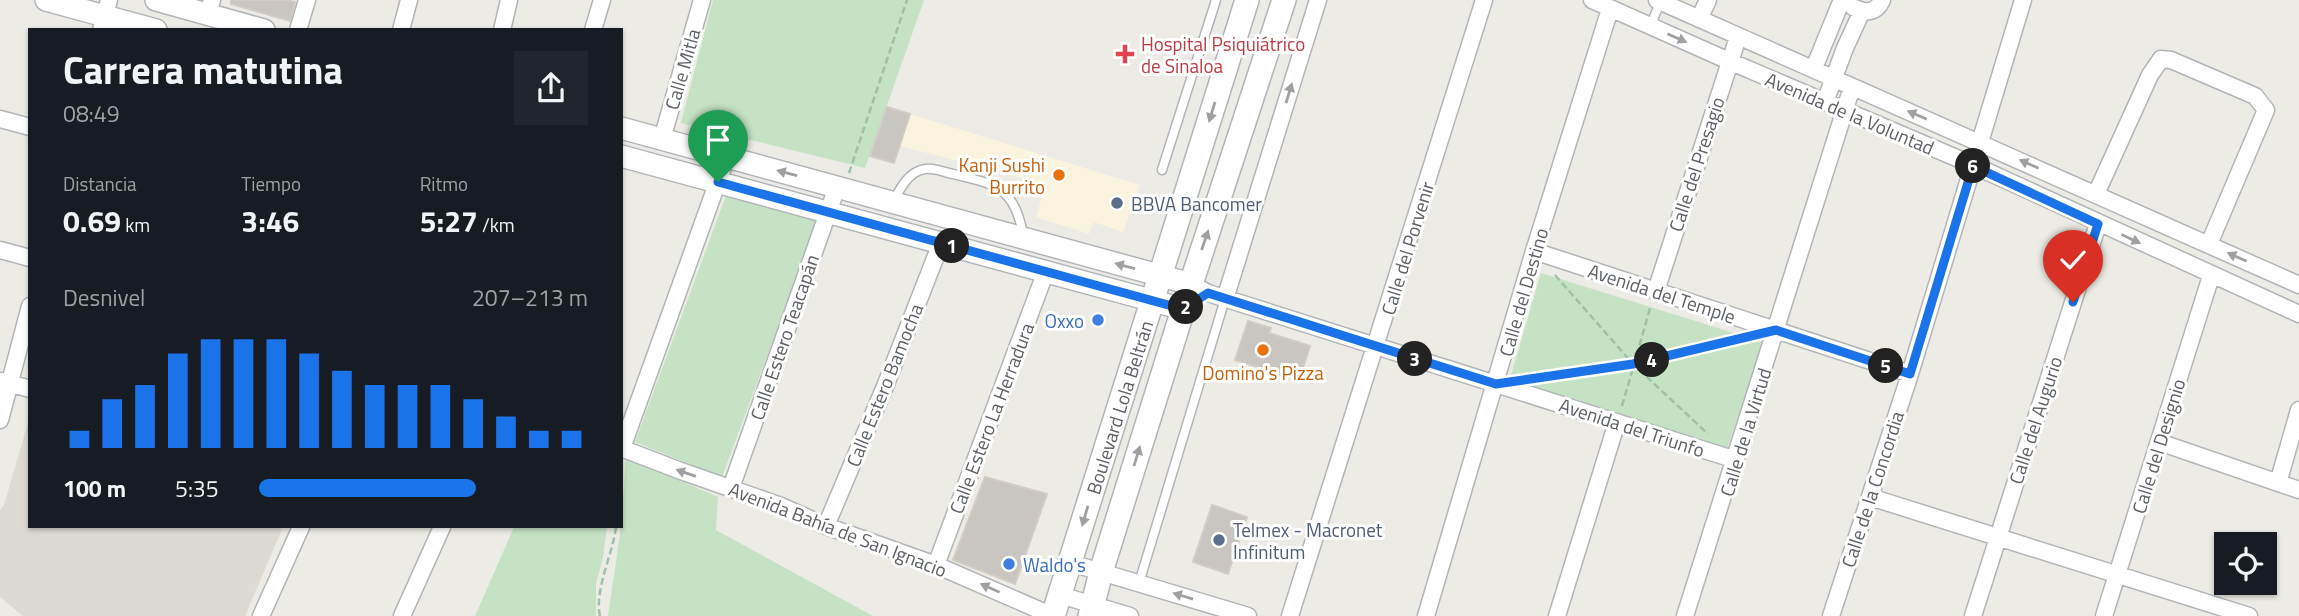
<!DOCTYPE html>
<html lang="es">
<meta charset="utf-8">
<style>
:root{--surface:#171b24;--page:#20242c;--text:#f1f3f6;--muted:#9ea1a6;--accent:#1a73e8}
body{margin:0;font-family:"Titillium Web",sans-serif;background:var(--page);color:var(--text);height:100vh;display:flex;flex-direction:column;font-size:26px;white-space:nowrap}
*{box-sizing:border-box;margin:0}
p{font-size:23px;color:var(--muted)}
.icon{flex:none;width:38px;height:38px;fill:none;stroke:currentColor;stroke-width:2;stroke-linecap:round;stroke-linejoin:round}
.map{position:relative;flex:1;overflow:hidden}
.panel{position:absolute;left:28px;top:28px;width:595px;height:500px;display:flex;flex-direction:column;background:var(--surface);border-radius:0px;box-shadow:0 2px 5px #0004}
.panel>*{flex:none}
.buttons{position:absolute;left:2214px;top:532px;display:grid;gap:14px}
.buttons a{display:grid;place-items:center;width:63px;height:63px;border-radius:0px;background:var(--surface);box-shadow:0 2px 5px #0004;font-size:35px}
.pin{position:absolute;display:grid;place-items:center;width:60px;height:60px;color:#fff;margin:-72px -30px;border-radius:50% 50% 50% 0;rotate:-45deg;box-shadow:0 0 7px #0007}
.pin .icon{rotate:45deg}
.km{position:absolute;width:35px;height:35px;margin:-18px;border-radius:50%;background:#222;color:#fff;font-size:19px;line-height:35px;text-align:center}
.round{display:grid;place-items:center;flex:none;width:74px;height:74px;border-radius:0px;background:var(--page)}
.headline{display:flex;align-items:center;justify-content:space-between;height:119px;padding:0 35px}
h1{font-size:38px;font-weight:700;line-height:52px}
.metrics{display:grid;grid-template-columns:repeat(3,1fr);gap:10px;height:119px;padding:7px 35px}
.metrics div{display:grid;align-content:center}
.metrics b{font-size:30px;font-weight:700}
.metrics small{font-size:19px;font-weight:400}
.metrics p{font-size:19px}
.chart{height:196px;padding:14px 35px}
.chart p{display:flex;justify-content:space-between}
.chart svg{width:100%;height:126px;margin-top:7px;stroke:var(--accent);stroke-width:6}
ul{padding:0 35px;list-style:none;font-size:23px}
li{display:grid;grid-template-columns:112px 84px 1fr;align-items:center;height:52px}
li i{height:18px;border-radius:9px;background:var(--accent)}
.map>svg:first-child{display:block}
</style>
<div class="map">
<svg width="2299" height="616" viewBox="0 0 2299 616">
<rect width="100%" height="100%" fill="#edebe5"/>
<!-- commercial -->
<path fill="#faf3de" d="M910 114 1140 185 1123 232 1094 222 1089 234 1036 217 1046 184 900 146Z"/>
<!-- education -->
<path fill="#dddad3" d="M30 416V527H283L245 616H23L0 597V510L4 505Z"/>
<!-- green -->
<path fill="#c5e2c4" d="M713 0H924L865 168 681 123Z
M727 193 818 219 722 477 635 442Z
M1541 273 1763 342 1727 449 1509 382Z
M626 457 718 497 716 530 873 616H608L621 527Z
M514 527H607L603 557 596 584V616H475Z"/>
<!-- building -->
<path fill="#c9c6c2" stroke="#d1cdc4" stroke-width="2" d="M231 0H288L295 2 290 21 231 4Z
M887 107 910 114 894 163 870 156Z
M1248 321 1271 328 1269 333 1310 346 1299 380 1235 360Z
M985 477 1047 494 1015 584 953 560Z
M1212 505 1247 517 1228 574 1193 562Z"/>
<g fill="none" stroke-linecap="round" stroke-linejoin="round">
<defs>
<path id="service" d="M1650 27 1661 0
M1162 170 1216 0
M893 201C900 190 907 174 921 170 930 166 943 172 953 174 995 184 1015 187 1023 235
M1139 583 1225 299"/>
<path id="minor" d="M1592 0 1729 61 1973 165 2299 314
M1657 0 2299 285
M1853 7C1865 13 1876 14 1882 0
M208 14 212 0
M1699 19 1708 0
M101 30 109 0
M298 30 307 0
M401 30 409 0
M502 30 509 0
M593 30 602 0
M1814 68 1841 2
M1825 102 1845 48 1862 11
M0 119 30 127
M662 139 702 0
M2096 194 2150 75 2161 59 2171 60 2255 96 2266 110 2209 244
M0 250 30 258
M1534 251 1910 374
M1191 284 1208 293 1736 460
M1656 291 1738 37
M1225 299 1318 0
M2 381 30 389
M0 420 30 306
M2159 442 2299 490
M621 448 681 471 781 506 826 526 936 565 1053 616
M622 448 727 156
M2278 483 2299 410
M731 488 837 187
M1870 497 2249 616
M826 526 886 384 941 243
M1071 563 1248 616
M936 565 1046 271
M1060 595 1130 616
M261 616 301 527
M402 616 442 527
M1290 616 1484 0
M1426 616 1534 251 1610 9
M1557 616 1617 422
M1685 616 1852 87
M1831 616 1910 374 2023 0
M1973 616 2098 224
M2104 616 2211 276"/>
<path id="tertiary" d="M46 0 156 30
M156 0 264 30
M621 128 1191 284
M621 156 1183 309"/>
<g id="secondary">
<path id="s1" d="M1053 616 1247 0"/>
<path d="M1090 616 1101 572 1191 284 1284 0"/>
</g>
</defs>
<!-- service casing -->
<use href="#service" stroke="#b2b5b8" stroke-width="11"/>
<!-- minor casing -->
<use href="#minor" stroke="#b2b5b8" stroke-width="19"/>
<!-- tertiary casing -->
<use href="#tertiary" stroke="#b2b5b8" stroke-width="24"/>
<!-- secondary casing -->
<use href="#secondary" stroke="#b1b4b8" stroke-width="26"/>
<!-- path -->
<path stroke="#9ec2a8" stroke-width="2.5" stroke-dasharray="7 3.5" stroke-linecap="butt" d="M849 173 907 0
M1555 275 1633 364 1708 434
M1533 379 1633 364 1746 337
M1622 406 1651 305
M600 616C594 591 613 553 616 527"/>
<!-- service -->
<use href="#service" stroke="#fff" stroke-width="8"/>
<!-- minor -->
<use href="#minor" stroke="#fff" stroke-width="16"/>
<!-- tertiary -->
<use href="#tertiary" stroke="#fff" stroke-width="21"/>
<!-- secondary -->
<use href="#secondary" stroke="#fff" stroke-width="23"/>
</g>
<!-- one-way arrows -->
<defs><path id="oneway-solid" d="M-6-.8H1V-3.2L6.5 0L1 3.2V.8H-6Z" transform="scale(1.75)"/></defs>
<g fill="#9ea0a2">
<use href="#oneway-solid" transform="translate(1677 38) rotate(24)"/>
<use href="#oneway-solid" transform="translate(1289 93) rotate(-73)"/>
<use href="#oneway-solid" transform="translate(1212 112) rotate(107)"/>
<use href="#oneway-solid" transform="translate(1917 115) rotate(-157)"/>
<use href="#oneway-solid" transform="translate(2029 164) rotate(-156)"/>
<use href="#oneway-solid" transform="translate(787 173) rotate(-165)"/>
<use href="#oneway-solid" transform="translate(2131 239) rotate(25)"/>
<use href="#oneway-solid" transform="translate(1205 240) rotate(-71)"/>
<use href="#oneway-solid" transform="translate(2237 257) rotate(-156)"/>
<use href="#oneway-solid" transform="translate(1125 266) rotate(-165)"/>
<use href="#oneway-solid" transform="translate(1137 456) rotate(-73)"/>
<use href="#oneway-solid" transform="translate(686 473) rotate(-161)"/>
<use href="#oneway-solid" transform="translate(1085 516) rotate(106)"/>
<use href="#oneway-solid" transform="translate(990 588) rotate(-156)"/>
<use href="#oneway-solid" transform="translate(1183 596) rotate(-163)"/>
</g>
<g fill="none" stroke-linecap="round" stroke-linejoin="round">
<defs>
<path id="route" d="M718 182 1183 309 1208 293 1496 384 1633 364 1776 330 1910 374 1973 166 2098 224 2073 302"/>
</defs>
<!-- route casing -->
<use href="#route" stroke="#fff" stroke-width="14"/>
<!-- route -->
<use href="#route" stroke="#1a73e8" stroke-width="9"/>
</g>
<!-- markers -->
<path fill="#e0444e" stroke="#fff" stroke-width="2.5" d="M1121.5 43.5h7v7h7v7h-7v7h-7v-7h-7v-7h7z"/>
<g fill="#e8710a" stroke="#fff" stroke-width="2.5">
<circle cx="1059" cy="175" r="7"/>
<circle cx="1263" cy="350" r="7"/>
</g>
<g fill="#5c6f8a" stroke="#fff" stroke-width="2.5">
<circle cx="1117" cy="203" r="7"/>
<circle cx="1219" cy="540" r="7"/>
</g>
<g fill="#3f7fe0" stroke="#fff" stroke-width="2.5">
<circle cx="1098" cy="320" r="7"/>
<circle cx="1009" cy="564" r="7"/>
</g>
<g text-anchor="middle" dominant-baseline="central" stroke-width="6" stroke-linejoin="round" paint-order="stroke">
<!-- health labels -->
<g font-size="19" fill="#be3a42" stroke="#fff" text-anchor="start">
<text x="1141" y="43">Hospital Psiquiátrico<tspan x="1141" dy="22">de Sinaloa</tspan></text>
</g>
<!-- street labels -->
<g font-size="19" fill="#5d6064" stroke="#fff">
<text transform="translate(682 69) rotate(-74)">Calle Mitla</text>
<text transform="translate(1850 113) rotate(23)">Avenida de la Voluntad</text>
<text transform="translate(1696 164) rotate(-72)">Calle del Presagio</text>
<text transform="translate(1407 248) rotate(-73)">Calle del Porvenir</text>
<text transform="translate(1523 292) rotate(-74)">Calle del Destino</text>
<text transform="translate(1662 293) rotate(18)">Avenida del Temple</text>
<text transform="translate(784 337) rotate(-71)">Calle Estero Teacapán</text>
<text transform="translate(884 385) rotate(-68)">Calle Estero Bamocha</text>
<text stroke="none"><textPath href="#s1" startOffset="219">Boulevard Lola Beltrán</textPath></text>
<text transform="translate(991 418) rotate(-69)">Calle Estero La Herradura</text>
<text transform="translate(2035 420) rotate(-72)">Calle del Augurio</text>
<text transform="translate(1632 427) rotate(18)">Avenida del Triunfo</text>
<text transform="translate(1745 432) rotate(-73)">Calle de la Virtud</text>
<text transform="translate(2158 446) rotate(-73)">Calle del Designio</text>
<text transform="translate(1872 489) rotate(-72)">Calle de la Concordia</text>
<text transform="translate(838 529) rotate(21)">Avenida Bahía de San Ignacio</text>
</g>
<!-- food labels -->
<g font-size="19" fill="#c56008" stroke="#fff" text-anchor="end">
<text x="1045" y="164">Kanji Sushi<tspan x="1045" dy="22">Burrito</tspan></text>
<text x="1263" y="372" text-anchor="middle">Domino's Pizza</text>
</g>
<!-- service labels -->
<g font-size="19" fill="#4e5e75" stroke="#fff" text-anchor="start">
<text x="1131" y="203">BBVA Bancomer</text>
<text x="1233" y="529">Telmex - Macronet<tspan x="1233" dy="22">Infinitum</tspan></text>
</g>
<!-- shop labels -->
<g font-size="19" fill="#366cbe" stroke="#fff" text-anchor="end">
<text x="1084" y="320">Oxxo</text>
<text x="1023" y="564" text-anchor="start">Waldo's</text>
</g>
</g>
</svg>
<div class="buttons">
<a><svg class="icon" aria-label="locate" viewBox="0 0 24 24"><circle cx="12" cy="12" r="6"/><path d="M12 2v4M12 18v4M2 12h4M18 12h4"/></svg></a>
</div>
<div class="pin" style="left:718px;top:182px;background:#1e9e55"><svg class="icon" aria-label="arrive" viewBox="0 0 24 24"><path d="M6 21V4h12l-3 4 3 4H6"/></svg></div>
<div class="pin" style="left:2073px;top:302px;background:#d93025"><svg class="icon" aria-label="check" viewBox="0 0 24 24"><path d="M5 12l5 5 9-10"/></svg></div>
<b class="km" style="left:952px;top:246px">1</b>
<b class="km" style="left:1186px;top:307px">2</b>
<b class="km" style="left:1415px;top:359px">3</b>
<b class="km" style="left:1652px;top:360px">4</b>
<b class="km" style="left:1886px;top:366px">5</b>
<b class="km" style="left:1973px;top:166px">6</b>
<section class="panel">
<div class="headline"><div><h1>Carrera matutina</h1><p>08:49</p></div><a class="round"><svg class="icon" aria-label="share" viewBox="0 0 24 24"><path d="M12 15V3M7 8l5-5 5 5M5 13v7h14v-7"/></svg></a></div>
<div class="metrics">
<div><p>Distancia</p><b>0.69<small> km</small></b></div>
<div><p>Tiempo</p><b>3:46</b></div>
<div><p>Ritmo</p><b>5:27<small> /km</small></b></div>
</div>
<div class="chart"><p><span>Desnivel</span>207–213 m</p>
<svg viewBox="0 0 160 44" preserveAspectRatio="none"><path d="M5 44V38M15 44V27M25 44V22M35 44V11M45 44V6M55 44V6M65 44V6M75 44V11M85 44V17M95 44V22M105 44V22M115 44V22M125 44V27M135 44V33M145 44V38M155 44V38"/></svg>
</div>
<ul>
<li><b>100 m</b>5:35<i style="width:66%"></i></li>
</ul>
</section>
</div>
